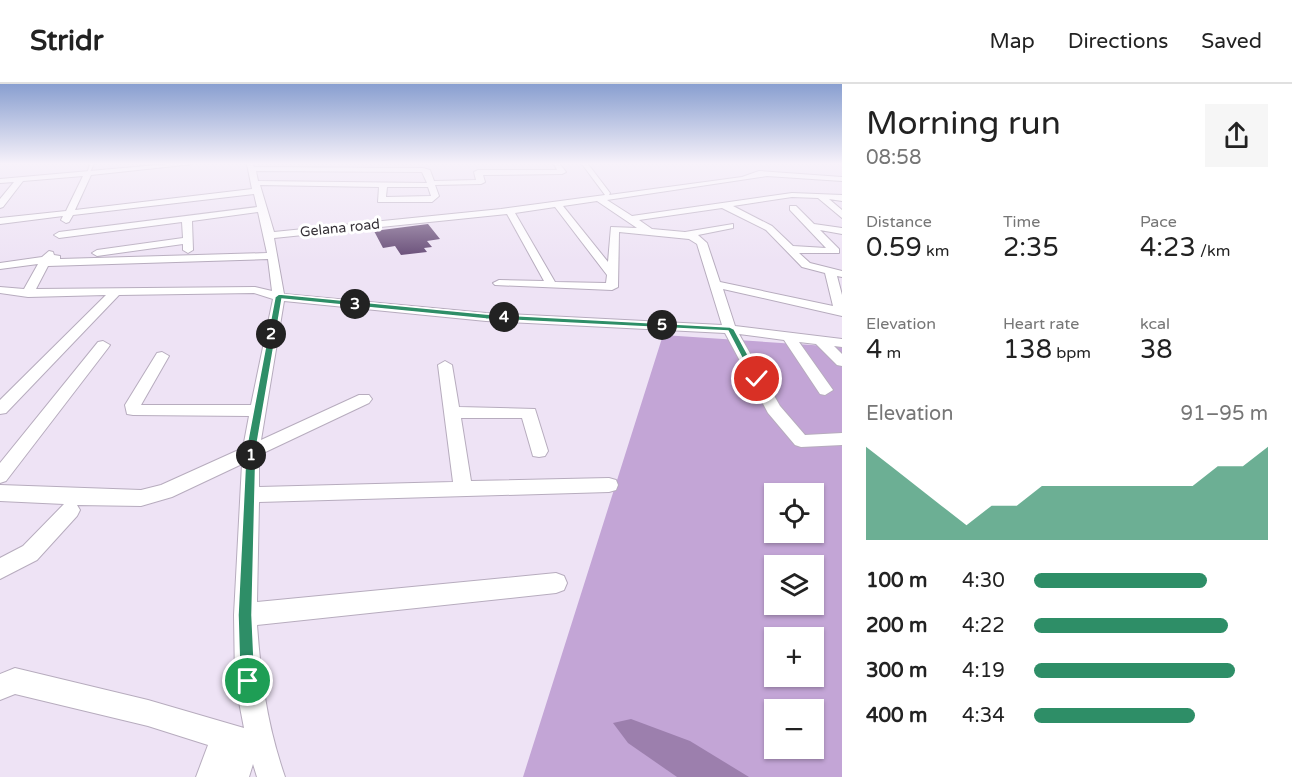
<!DOCTYPE html>
<meta charset="utf-8">
<style>
:root{--surface:#fff;--page:#f6f6f6;--text:#222;--muted:#767676;--line:#e0e0e0;--accent:#2e8e67}
body{margin:0;font-family:"Varela Round",sans-serif;background:var(--page);color:var(--text);height:100vh;display:flex;flex-direction:column;font-size:22px;white-space:nowrap}
*{box-sizing:border-box;margin:0}
p{font-size:20px;color:var(--muted)}
.icon{flex:none;width:33px;height:33px;fill:none;stroke:currentColor;stroke-width:2;stroke-linecap:round;stroke-linejoin:round}
.map{position:relative;flex:1;overflow:hidden}
.details{display:flex;flex-direction:column;background:var(--surface);width:450px}
.details>*{flex:none}
.buttons{position:absolute;left:764px;top:399px;display:grid;gap:12px}
.buttons a{display:grid;place-items:center;width:60px;height:60px;border-radius:0px;background:var(--surface);box-shadow:0 2px 4px #0004;font-size:30px}
.pin{position:absolute;display:grid;place-items:center;width:51px;height:51px;color:#fff;margin:-26px;border:3px solid #fff;border-radius:50%;box-shadow:0 2px 6px #0007}
.km{position:absolute;width:30px;height:30px;margin:-15px;border-radius:50%;background:#222;color:#fff;font-size:16px;line-height:30px;text-align:center}
.round{display:grid;place-items:center;flex:none;width:63px;height:63px;border-radius:0px;background:var(--page)}
.summary{display:flex;align-items:center;justify-content:space-between;height:102px;padding:0 24px}
h1{font-size:33px;font-weight:600;line-height:45px}
.stats{display:grid;grid-template-columns:repeat(3,1fr);gap:9px;height:102px;padding:6px 24px}
.stats div{display:grid;align-content:center}
.stats b{font-size:26px;font-weight:600}
.stats small{font-size:16px;font-weight:400}
.stats p{font-size:16px}
.chart{height:168px;padding:12px 24px}
.chart p{display:flex;justify-content:space-between}
.chart svg{width:100%;height:108px;margin-top:6px;fill:var(--accent);opacity:.7}
ul{padding:0 24px;list-style:none;font-size:20px}
li{display:grid;grid-template-columns:96px 72px 1fr;align-items:center;height:45px}
li i{height:15px;border-radius:8px;background:var(--accent)}
header{display:flex;align-items:center;gap:36px;box-sizing:border-box;height:84px;padding:0 30px;background:var(--surface);border-bottom:2px solid var(--line)}
header strong{font-size:28px}
nav{display:flex;gap:33px;margin-inline-start:auto;font-size:21px}
main{display:flex;flex:1;min-height:0}
.map>svg:first-child{display:block}
</style>
<header>
<strong>Stridr</strong>
<nav><a>Map</a><a>Directions</a><a>Saved</a></nav>
</header>
<main>
<div class="map">
<svg width="842" height="693" viewBox="0 0 842 693">
<rect width="100%" height="100%" fill="#eee3f5"/>
<!-- forest -->
<path fill="#c3a5d6" fill-rule="evenodd" d="M663 251 842 263V693H523ZM774 410H813V448H774ZM774 482H813V520H774ZM774 554H813V592H774ZM774 626H813V664H774Z"/>
<!-- water -->
<path fill="#9c7fad" d="M631 635 690 657 749 693H677L628 659 613 639Z"/>
<!-- building -->
<path fill="#644974" d="M428 140 440 155 427 157 432 163 424 164 427 168 401 171 395 162 383 164 374 147Z"/>
<g fill="none" stroke-linecap="round" stroke-linejoin="round">
<defs>
<path id="service" d="M90 80H94L89 90H87Z"/>
<path id="minor" d="M168 80H193L91 91 75 126 252 105 247 80H253L254 83 423 84 430 86 434 97 476 96 474 88 478 86H557L554 80H560L566 88 562 90 483 91 485 98 481 100 435 101 439 112 432 118H378L379 103 260 101 274 148 501 125 605 111 582 80H588L610 109 609 111 742 93 759 87 842 93V97L767 92 607 116 632 132 792 109 842 111V117L829 115 842 126V134L818 114 792 113 733 122 772 142 793 162 826 164 790 126V122H796L814 140 842 144V150L820 146 839 165V169H799L810 179 842 187V193L837 192 842 211V232L723 205 735 242 842 255V263L834 262 842 270V282L837 281 816 260 799 258 833 306 825 311 820 310 784 256 739 250 780 322 805 351 842 349V361L801 363 795 361 768 329 725 249 486 237 284 217 261 356 359 311H369L372 315 369 319 259 371V403L453 398 438 281 445 277 452 281 459 323 535 325 548 367 545 372 539 373 533 372 522 334H461L471 397 609 394 616 396 618 401 616 406 609 408 259 418 257 518 556 489 564 492 567 499 564 506 556 509 257 541C261 595 267 641 285 693H257L253 680 249 693H196L208 661 148 642 15 610 0 616V590L15 584 148 616 244 644 235 597 234 531 242 380 172 413 141 422 77 421 80 426 77 432 37 476 0 495V474L23 462 64 420 0 417V401L141 406 161 401 243 364 249 332 133 331 127 330 125 321 157 269 162 268 169 272 141 321H251L273 215 254 209 119 211 6 329 0 330V316L106 211 28 213 0 209V203L24 205 38 180 0 185V179L42 173 49 167 53 168 54 171 60 172V175L267 169 258 128 192 137 193 166 188 169 183 166V160L97 172 92 169 97 166 183 154 182 138 59 154 54 151 59 148 257 123 254 110 73 131 69 138 66 139 61 136 63 132 0 140V134L66 127 83 92 23 97 3 123 0 124V115L14 98 0 99V95ZM256 87 422 88 427 99 258 97ZM387 103H428L431 112 386 113ZM597 117 637 144 611 143 608 178 563 122ZM555 123 607 191 606 199 555 198 515 129ZM722 124 766 146 802 183 825 189 833 222 720 198 707 159 698 151 733 144V140L685 148 652 145 639 136ZM507 130 544 197 499 196 493 199 495 201 612 206 618 203 619 148 689 155 697 160 722 241 486 229 284 210 274 154ZM268 175 272 207 255 203 36 205 48 182Z
M103 257 110 261 108 264 6 397 0 399V379L98 258Z"/>
</defs>
<!-- service casing -->
<use href="#service" stroke="#b7acbe" stroke-width="2"/>
<!-- minor casing -->
<use href="#minor" stroke="#b7acbe" stroke-width="2"/>
<!-- service -->
<use href="#service" fill="#fff" fill-rule="evenodd"/>
<!-- minor -->
<use href="#minor" fill="#fff" fill-rule="evenodd"/>
</g>
<!-- sky -->
<linearGradient id="sky" x2="0" y2="1"><stop stop-color="#899fd0"/><stop offset="0.45" stop-color="#f7f2fa"/><stop offset="1" stop-color="#f7f2fa" stop-opacity="0"/></linearGradient>
<rect width="842" height="177" fill="url(#sky)"/>
<!-- route -->
<path fill="#2e8e67" stroke="#fff" stroke-width="1.5" d="M279 210 486 230 730 243 734 245 761 295 754 297 728 247 486 235 282 215 256 366 252 531 255 597 253 603 248 605 243 603 240 597 238 531 246 366 275 213Z"/>
<g text-anchor="middle" dominant-baseline="central" stroke-width="6" stroke-linejoin="round" paint-order="stroke">
<!-- far-street labels -->
<g font-size="14" fill="#353037" stroke="#fff">
<text transform="translate(340 144) rotate(-6)">Gelana road</text>
</g>
</g>
</svg>
<div class="buttons">
<a><svg class="icon" aria-label="locate" viewBox="0 0 24 24"><circle cx="12" cy="12" r="6"/><path d="M12 2v4M12 18v4M2 12h4M18 12h4"/></svg></a>
<a><svg class="icon" aria-label="layers" viewBox="0 0 24 24"><path d="M12 4l9 5-9 5-9-5zM3 14l9 5 9-5"/></svg></a>
<a>+</a>
<a>−</a>
</div>
<div class="pin" style="left:248px;top:597px;background:#1e9e55"><svg class="icon" aria-label="arrive" viewBox="0 0 24 24"><path d="M6 21V4h12l-3 4 3 4H6"/></svg></div>
<div class="pin" style="left:757px;top:295px;background:#d93025"><svg class="icon" aria-label="check" viewBox="0 0 24 24"><path d="M5 12l5 5 9-10"/></svg></div>
<b class="km" style="left:251px;top:371px">1</b>
<b class="km" style="left:271px;top:250px">2</b>
<b class="km" style="left:355px;top:220px">3</b>
<b class="km" style="left:504px;top:233px">4</b>
<b class="km" style="left:662px;top:241px">5</b>
</div>
<section class="details">
<div class="summary"><div><h1>Morning run</h1><p>08:58</p></div><a class="round"><svg class="icon" aria-label="share" viewBox="0 0 24 24"><path d="M12 15V3M7 8l5-5 5 5M5 13v7h14v-7"/></svg></a></div>
<div class="stats">
<div><p>Distance</p><b>0.59<small> km</small></b></div>
<div><p>Time</p><b>2:35</b></div>
<div><p>Pace</p><b>4:23<small> /km</small></b></div>
</div>
<div class="stats">
<div><p>Elevation</p><b>4<small> m</small></b></div>
<div><p>Heart rate</p><b>138<small> bpm</small></b></div>
<div><p>kcal</p><b>38</b></div>
</div>
<div class="chart"><p><span>Elevation</span>91–95 m</p>
<svg viewBox="0 0 160 44" preserveAspectRatio="none"><path d="M0 44V6L10 14L20 22L30 30L40 38L50 30L60 30L70 22L80 22L90 22L100 22L110 22L120 22L130 22L140 14L150 14L160 6V44z"/></svg>
</div>
<ul>
<li><b>100 m</b>4:30<i style="width:74%"></i></li>
<li><b>200 m</b>4:22<i style="width:83%"></i></li>
<li><b>300 m</b>4:19<i style="width:86%"></i></li>
<li><b>400 m</b>4:34<i style="width:69%"></i></li>
</ul>
</section>
</main>
